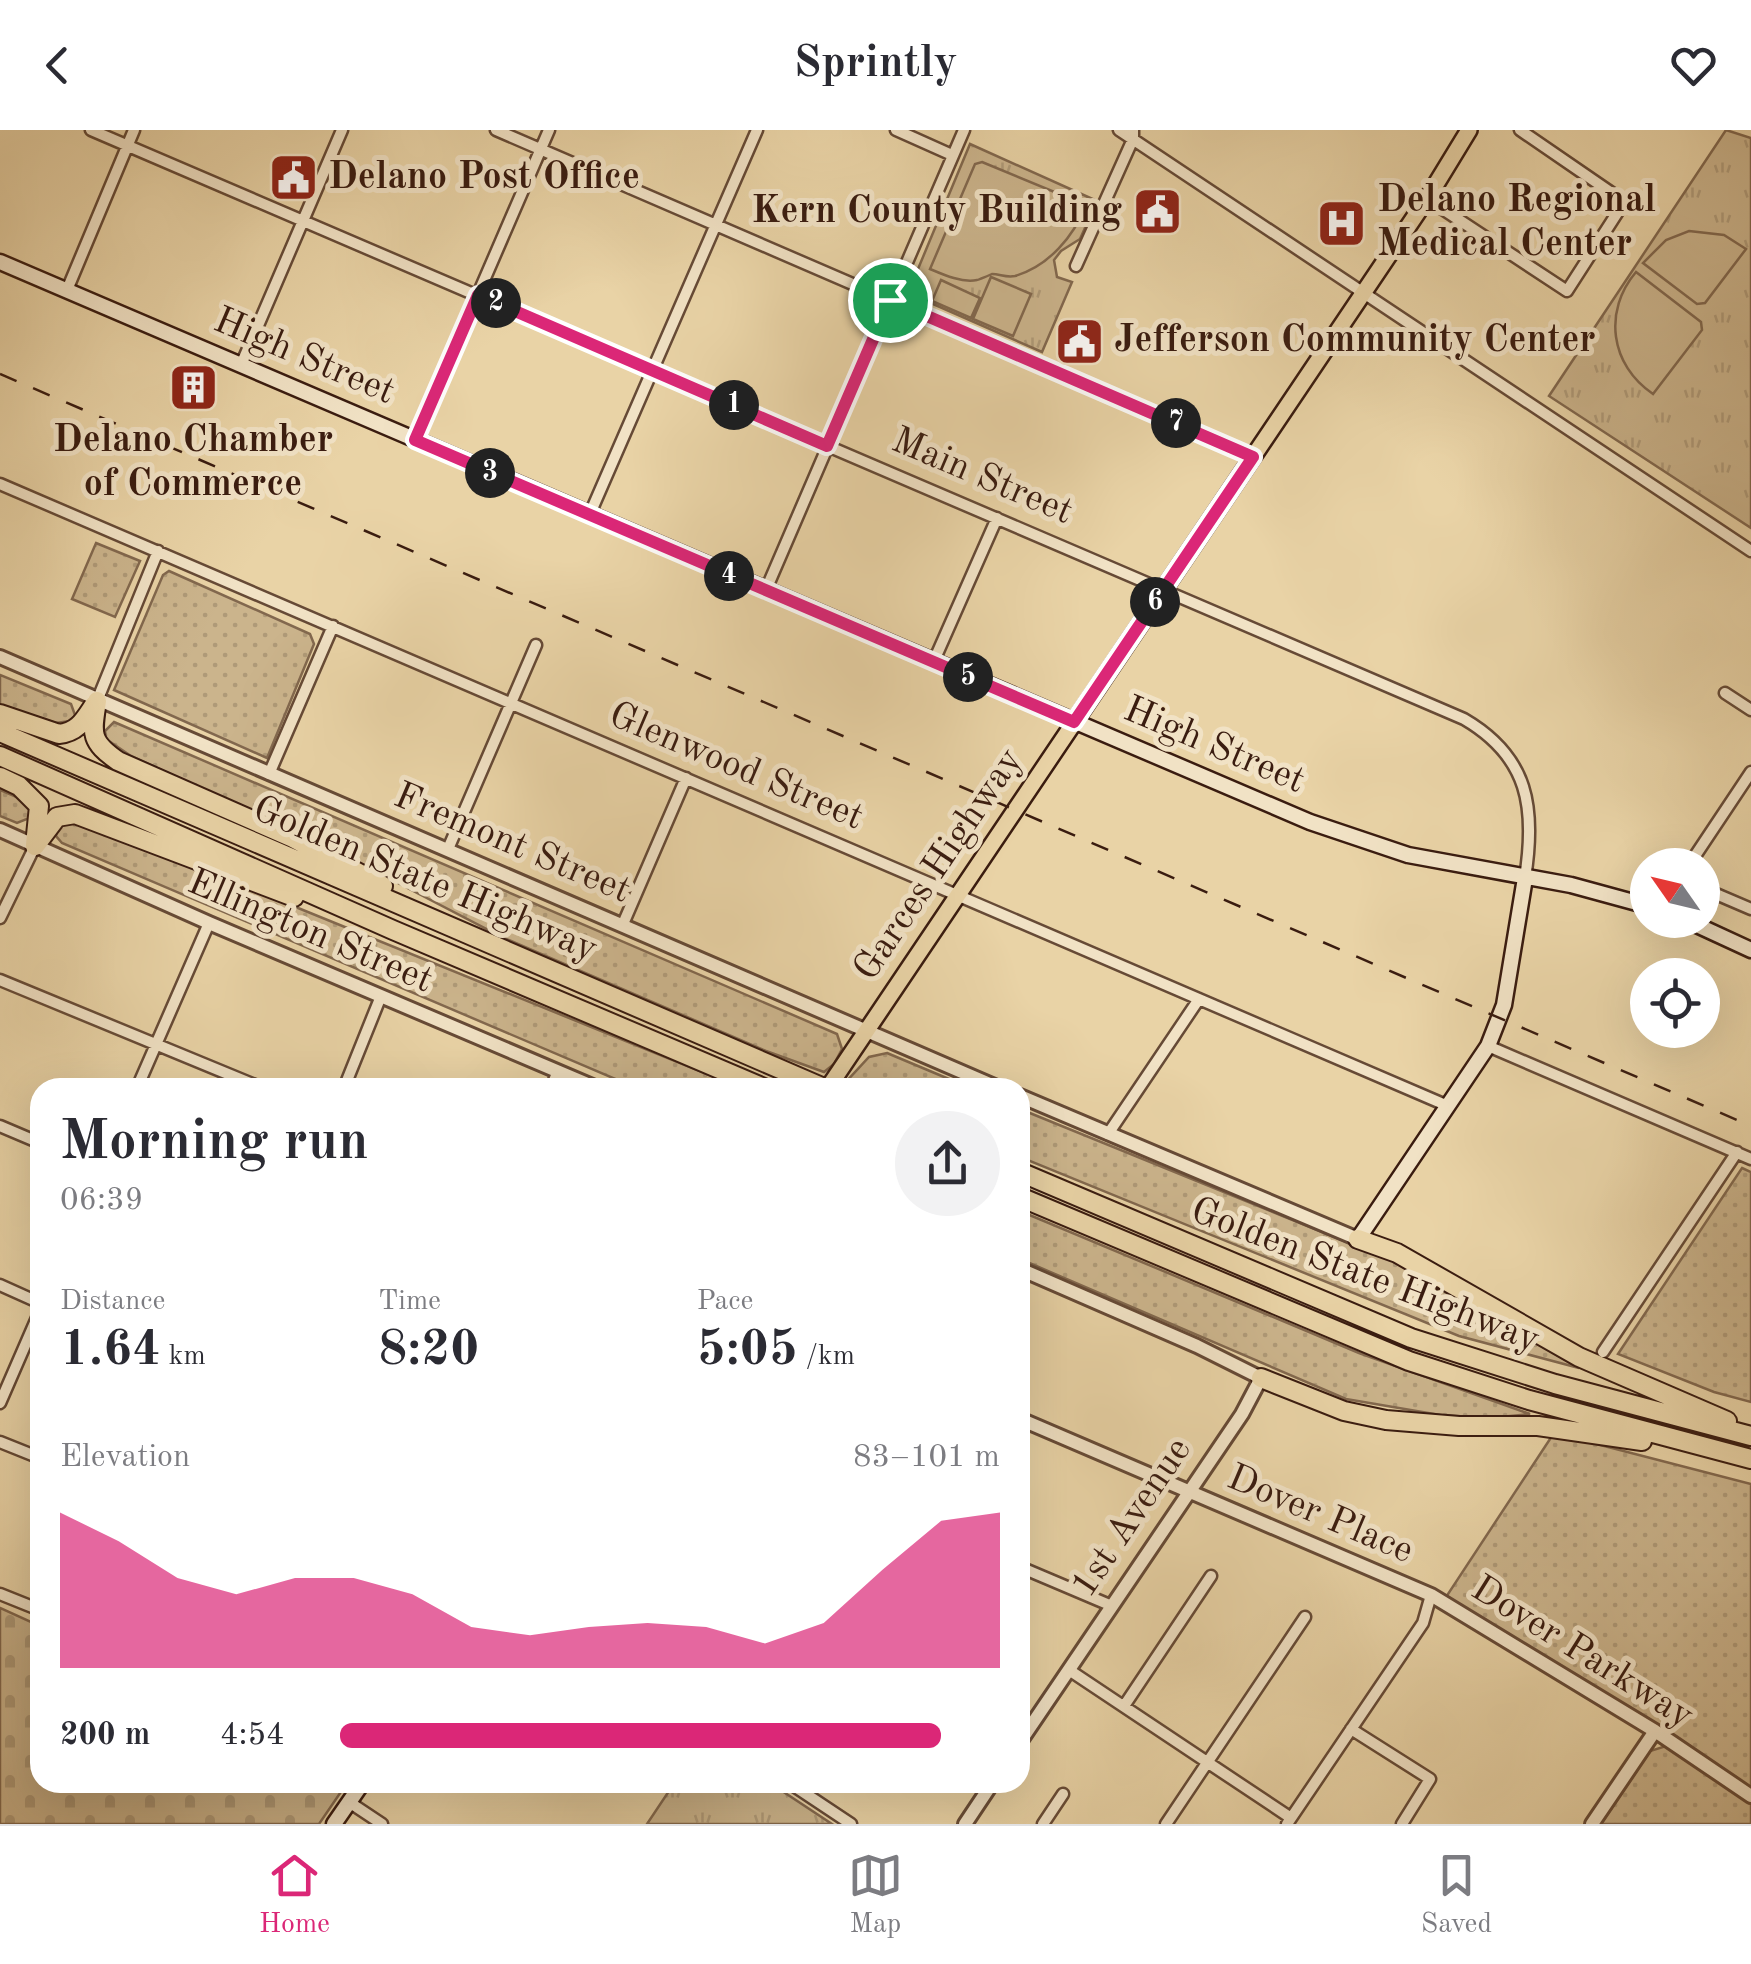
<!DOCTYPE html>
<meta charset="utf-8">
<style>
:root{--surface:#fff;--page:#f2f2f3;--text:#2b2b33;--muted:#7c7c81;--line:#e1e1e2;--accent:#db2777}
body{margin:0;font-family:"Old Standard TT",serif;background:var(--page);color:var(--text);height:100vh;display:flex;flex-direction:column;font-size:38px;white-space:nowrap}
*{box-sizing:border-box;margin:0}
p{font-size:32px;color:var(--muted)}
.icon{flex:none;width:55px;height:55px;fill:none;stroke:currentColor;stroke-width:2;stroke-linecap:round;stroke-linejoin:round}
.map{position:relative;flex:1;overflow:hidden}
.drawer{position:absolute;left:30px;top:948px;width:1000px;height:715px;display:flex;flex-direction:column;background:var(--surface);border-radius:30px;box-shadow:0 10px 40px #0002}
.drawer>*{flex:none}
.needle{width:65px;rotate:304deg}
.controls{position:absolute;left:1630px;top:718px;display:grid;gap:20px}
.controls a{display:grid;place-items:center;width:90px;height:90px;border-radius:50%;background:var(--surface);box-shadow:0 10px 40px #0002;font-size:50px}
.pin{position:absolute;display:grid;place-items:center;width:85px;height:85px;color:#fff;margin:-42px;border:5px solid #fff;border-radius:50%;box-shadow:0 2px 10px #0007}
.km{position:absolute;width:50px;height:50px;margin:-25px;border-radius:50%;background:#222;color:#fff;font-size:28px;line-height:50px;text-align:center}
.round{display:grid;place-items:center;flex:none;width:105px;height:105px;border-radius:52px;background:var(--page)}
.head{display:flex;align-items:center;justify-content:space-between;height:170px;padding:0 30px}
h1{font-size:55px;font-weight:800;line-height:75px}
.stats{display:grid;grid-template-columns:repeat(3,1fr);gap:15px;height:170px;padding:10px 30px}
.stats div{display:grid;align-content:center}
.stats b{font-size:50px;font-weight:800}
.stats small{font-size:28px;font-weight:400}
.stats p{font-size:28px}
.chart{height:280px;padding:20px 30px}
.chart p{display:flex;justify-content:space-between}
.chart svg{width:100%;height:180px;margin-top:10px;fill:var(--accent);opacity:.7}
ul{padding:0 30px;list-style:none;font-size:32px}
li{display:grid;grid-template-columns:160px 120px 1fr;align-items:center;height:75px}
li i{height:25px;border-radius:12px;background:var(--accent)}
header{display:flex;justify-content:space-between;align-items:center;height:130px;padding:0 30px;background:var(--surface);font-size:45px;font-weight:800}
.tab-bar{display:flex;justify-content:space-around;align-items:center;height:140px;border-top:2px solid var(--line);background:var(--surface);font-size:28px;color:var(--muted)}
.tab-bar a{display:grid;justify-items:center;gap:5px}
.tab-bar .active{color:var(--accent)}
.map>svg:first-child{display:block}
</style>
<header><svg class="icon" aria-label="back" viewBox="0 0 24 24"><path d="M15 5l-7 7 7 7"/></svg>Sprintly<svg class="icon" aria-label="heart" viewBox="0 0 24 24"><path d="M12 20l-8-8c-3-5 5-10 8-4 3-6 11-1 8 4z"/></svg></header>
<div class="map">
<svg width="1751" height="1694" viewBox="0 0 1751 1694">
<defs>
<pattern id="grass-dots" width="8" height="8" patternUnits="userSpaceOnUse" patternTransform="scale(2.5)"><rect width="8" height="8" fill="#cbb48c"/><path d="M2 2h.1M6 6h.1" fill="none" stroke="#af9a78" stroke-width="1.8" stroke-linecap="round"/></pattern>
<pattern id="cemetery-stones" width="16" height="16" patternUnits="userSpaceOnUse" patternTransform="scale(2.5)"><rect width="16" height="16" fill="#cbb48c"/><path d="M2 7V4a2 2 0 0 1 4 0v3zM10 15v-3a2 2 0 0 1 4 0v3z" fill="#af9a78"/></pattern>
<pattern id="park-tufts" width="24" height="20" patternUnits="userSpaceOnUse" patternTransform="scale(2.5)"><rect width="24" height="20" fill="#cbb48c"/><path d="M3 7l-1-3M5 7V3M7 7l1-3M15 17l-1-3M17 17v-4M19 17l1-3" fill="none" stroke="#af9a78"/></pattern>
</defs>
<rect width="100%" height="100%" fill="#e9d3a6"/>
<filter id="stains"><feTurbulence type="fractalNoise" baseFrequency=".002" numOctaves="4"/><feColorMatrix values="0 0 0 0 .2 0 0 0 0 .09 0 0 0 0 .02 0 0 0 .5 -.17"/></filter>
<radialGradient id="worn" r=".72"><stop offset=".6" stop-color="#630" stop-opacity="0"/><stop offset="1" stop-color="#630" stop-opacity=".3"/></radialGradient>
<!-- grass -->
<path fill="url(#grass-dots)" stroke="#82684e" stroke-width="2.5" d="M96 413 140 431 115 487 72 469Z
M169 441 310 504 314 514 267 628 114 560 163 445Z
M0 545 71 574 75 585 70 591 56 593 0 575Z
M114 592 837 904 842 919 834 934 824 942 766 921 504 808 319 712 131 626 106 609 105 601Z
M0 660C13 666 32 670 32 687L17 693 0 686Z
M77 693 271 767 739 957H634L62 713 56 706 57 699 63 694Z
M887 923 968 957 854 958 845 953 869 927Z
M1020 979 1398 1133 1579 1238 1459 1206 1020 1027Z
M1742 1038 1751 1042V1272L1714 1262 1618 1224Z
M1020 1081 1359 1223 1530 1284 1489 1288 1440 1285 1346 1269 1020 1129Z
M1554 1303 1751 1354V1659L1446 1467Z
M1666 1616 1751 1672V1694H1601L1650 1621Z"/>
<!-- cemetery -->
<path fill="url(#cemetery-stones)" stroke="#82684e" stroke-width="2.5" d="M0 1478 40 1496V1652L347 1653 319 1694H0Z"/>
<!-- park -->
<path fill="url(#park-tufts)" stroke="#82684e" stroke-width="2.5" d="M1726 0 1751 8V398L1549 266Z
M970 14 1097 71 1080 109 1061 121 1054 130 1057 147 1072 152 1042 222 908 163Z
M675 1652 770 1653 832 1694H647Z"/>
<!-- pitch -->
<path fill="#cbb48c" stroke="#82684e" stroke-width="2.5" d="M982 32 1086 75C1074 106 1049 136 1015 146 1006 148 1000 144 992 144 990 145 978 150 977 150 962 153 944 145 930 139L975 34Z
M1689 101 1724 105 1746 119 1705 173 1697 174 1643 133 1666 110Z
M1636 142 1701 192 1702 200 1653 264C1610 235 1603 181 1636 142Z
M991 147 1031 164 1013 206 973 189Z
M941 150 980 168 971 188 932 171Z"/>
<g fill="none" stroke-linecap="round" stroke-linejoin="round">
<defs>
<path id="minor" d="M91 0 1464 589C1529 627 1536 678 1525 748
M496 0 1253 327
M896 0 952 25
M1119 0 1751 421
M1430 64 1438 76 1567 161 1621 77 1622 70 1520 0
M1076 136 1133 9V0
M67 160 134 0
M241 235 342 0
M415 310 549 0
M0 354 1448 976
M589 386 757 0
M765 462 964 0
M933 533 997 388
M1725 563 1751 580
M97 571 158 421
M269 644 333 496
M448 719 536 515
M1689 735 1751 642
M1702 758 1751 779
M0 788 35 716
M623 794 686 648
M0 850 262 958
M1488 916 1751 1029
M137 958 209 793
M344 958 381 866
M551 958 558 941
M0 996 40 1013
M1108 1004 1199 869
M0 1155 40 1173
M1603 1222 1737 1022
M0 1273 40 1181
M0 1312 40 1328
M1020 1437 1112 1476
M0 1464 40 1480
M1069 1540 1291 1688
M1124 1576 1211 1446
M1351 1599 1430 1649 1402 1694
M788 1652 851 1694
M349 1672 382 1694
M1043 1694 1063 1664
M1166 1694 1305 1487
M1287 1694 1423 1493 1431 1465"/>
<path id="tertiary" d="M0 527 999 958
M0 700 209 793 597 958
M1020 966 1358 1109
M1020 1139 1197 1216 1261 1248 1242 1284 1020 1612
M1020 1289 1431 1465 1655 1601 1751 1666
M965 1694 993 1652
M1592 1694 1655 1601"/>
<path id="secondary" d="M0 132 1310 692 1408 725 1571 755 1648 776
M1686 790 1751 820
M1358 1109 1488 916 1504 875 1525 748
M334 1694 363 1652"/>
<path id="primary" d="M828 958 1430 64 1469 0"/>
<path id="motorway" d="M97 571C92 603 89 611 118 631L293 708 383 756
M0 584 59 604C78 602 84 590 94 575
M0 602 824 958
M0 626 393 800 764 958
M0 647 19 656 39 676 35 715
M35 716 57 687 75 684 294 767
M1020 1042 1411 1208 1555 1254 1751 1306
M1020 1067 1409 1231 1529 1270 1751 1329
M1358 1109 1397 1123 1579 1227 1727 1291
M1261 1248 1344 1281 1386 1290 1459 1296H1538L1642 1311"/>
</defs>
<!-- minor casing -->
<use href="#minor" stroke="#664a36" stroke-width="15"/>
<!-- tertiary casing -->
<use href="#tertiary" stroke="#664a36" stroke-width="18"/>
<!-- secondary casing -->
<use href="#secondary" stroke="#3a1c10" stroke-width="19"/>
<!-- primary casing -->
<use href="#primary" stroke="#3a1c10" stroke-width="20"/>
<!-- motorway casing -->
<use href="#motorway" stroke="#3a1c10" stroke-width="22"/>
<!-- minor -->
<use href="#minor" stroke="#f1e2c5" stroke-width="10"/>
<!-- tertiary -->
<use href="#tertiary" stroke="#f1e2c5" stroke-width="12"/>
<!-- secondary -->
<use href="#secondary" stroke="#f1e2c5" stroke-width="14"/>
<!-- primary -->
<use href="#primary" stroke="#e9d3a6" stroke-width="15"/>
<!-- motorway -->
<use href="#motorway" stroke="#e9d3a6" stroke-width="18"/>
<!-- rail -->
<path stroke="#3a1c10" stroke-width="2.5" stroke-dasharray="18 18" stroke-linecap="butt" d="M0 244 1751 996"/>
</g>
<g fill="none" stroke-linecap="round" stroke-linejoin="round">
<defs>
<path id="route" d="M478 165 827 316 890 170 1253 327 1074 592 415 310Z"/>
</defs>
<!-- route casing -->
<use href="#route" stroke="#fff" stroke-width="20"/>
<!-- route -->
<use href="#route" stroke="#db2777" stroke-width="12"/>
</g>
<!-- icons -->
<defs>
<symbol id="civic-square" viewBox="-11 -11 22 22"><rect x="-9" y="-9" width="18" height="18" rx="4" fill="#8f2418" stroke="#f1e2c5"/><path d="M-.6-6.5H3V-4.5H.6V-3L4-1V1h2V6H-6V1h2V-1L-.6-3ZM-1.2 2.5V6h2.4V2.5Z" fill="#fff"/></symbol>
<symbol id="hospital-square" viewBox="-11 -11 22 22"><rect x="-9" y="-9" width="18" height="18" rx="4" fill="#8f2418" stroke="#f1e2c5"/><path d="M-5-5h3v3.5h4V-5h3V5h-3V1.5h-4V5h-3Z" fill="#fff"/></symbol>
<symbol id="building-square" viewBox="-11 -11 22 22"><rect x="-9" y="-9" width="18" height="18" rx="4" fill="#8f2418" stroke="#f1e2c5"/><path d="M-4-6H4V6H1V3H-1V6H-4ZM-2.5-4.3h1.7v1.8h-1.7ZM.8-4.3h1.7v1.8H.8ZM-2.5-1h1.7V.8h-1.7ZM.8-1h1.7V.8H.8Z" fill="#fff"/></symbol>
</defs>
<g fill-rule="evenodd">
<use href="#civic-square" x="266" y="20" width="55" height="55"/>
<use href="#civic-square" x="1130" y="54" width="55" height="55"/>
<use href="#hospital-square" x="1314" y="66" width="55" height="55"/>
<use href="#civic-square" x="1052" y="184" width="55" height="55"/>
<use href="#building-square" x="166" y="230" width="55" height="55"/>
</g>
<g text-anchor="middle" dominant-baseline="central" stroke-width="10" stroke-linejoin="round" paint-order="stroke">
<!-- poi labels -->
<g font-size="38" font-weight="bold" fill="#3a1c10" stroke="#f1e2c5" text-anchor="start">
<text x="328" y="48">Delano Post Office</text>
<text x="1377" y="71">Delano Regional<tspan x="1377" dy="44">Medical Center</tspan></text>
<text x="1122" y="82" text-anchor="end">Kern County Building</text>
<text x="1114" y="211">Jefferson Community Center</text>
<text x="193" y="311" text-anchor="middle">Delano Chamber<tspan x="193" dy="44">of Commerce</tspan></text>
</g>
<!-- street labels -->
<g font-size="38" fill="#3a1c10" stroke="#f1e2c5">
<text transform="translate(304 227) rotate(23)">High Street</text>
<text transform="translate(982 347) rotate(23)">Main Street</text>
<text transform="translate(1214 616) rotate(23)">High Street</text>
<text transform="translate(736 637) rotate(23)">Glenwood Street</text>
<text transform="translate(512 714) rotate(23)">Fremont Street</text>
<text transform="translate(939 735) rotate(-56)">Garces Highway</text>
<text transform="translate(425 750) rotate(23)">Golden State Highway</text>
<text transform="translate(310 802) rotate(23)">Ellington Street</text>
<text transform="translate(1365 1146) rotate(21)">Golden State Highway</text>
<text transform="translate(1320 1385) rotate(23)">Dover Place</text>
<text transform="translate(1132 1388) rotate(-56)">1st Avenue</text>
<text transform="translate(1582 1523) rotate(32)">Dover Parkway</text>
</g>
</g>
<rect width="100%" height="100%" filter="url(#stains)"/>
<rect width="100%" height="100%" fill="url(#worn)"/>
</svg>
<div class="controls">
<a><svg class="needle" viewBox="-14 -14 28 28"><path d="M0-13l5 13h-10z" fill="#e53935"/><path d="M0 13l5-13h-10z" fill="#7c7c81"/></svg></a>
<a><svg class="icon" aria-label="locate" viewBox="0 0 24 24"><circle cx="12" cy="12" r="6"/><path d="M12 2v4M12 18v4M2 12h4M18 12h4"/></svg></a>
</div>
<div class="pin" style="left:890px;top:170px;background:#1e9e55"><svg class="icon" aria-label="arrive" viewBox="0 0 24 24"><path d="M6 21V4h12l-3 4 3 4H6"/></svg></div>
<b class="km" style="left:734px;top:275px">1</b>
<b class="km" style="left:496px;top:173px">2</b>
<b class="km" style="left:490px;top:343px">3</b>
<b class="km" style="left:729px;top:446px">4</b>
<b class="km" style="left:968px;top:547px">5</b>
<b class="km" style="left:1155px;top:472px">6</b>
<b class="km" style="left:1176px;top:293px">7</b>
<section class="drawer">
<div class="head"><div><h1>Morning run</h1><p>06:39</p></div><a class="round"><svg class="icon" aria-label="share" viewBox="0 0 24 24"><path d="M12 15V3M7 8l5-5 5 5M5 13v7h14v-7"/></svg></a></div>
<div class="stats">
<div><p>Distance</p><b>1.64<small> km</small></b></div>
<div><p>Time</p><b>8:20</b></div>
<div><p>Pace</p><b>5:05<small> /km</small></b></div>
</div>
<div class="chart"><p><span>Elevation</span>83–101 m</p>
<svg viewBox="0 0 160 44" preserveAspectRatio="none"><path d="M0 44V6L10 13L20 22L30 26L40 22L50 22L60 26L70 34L80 36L90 34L100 33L110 34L120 38L130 33L140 20L150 8L160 6V44z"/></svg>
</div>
<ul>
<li><b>200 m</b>4:54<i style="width:91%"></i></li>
</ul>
</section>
</div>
<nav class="tab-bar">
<a class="active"><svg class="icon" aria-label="home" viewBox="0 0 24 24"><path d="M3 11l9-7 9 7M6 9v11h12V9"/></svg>Home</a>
<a><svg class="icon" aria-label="map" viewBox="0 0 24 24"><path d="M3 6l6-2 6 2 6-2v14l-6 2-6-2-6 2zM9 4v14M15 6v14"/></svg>Map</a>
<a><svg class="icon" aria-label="saved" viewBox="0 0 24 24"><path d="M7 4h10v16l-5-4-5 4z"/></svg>Saved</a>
</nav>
